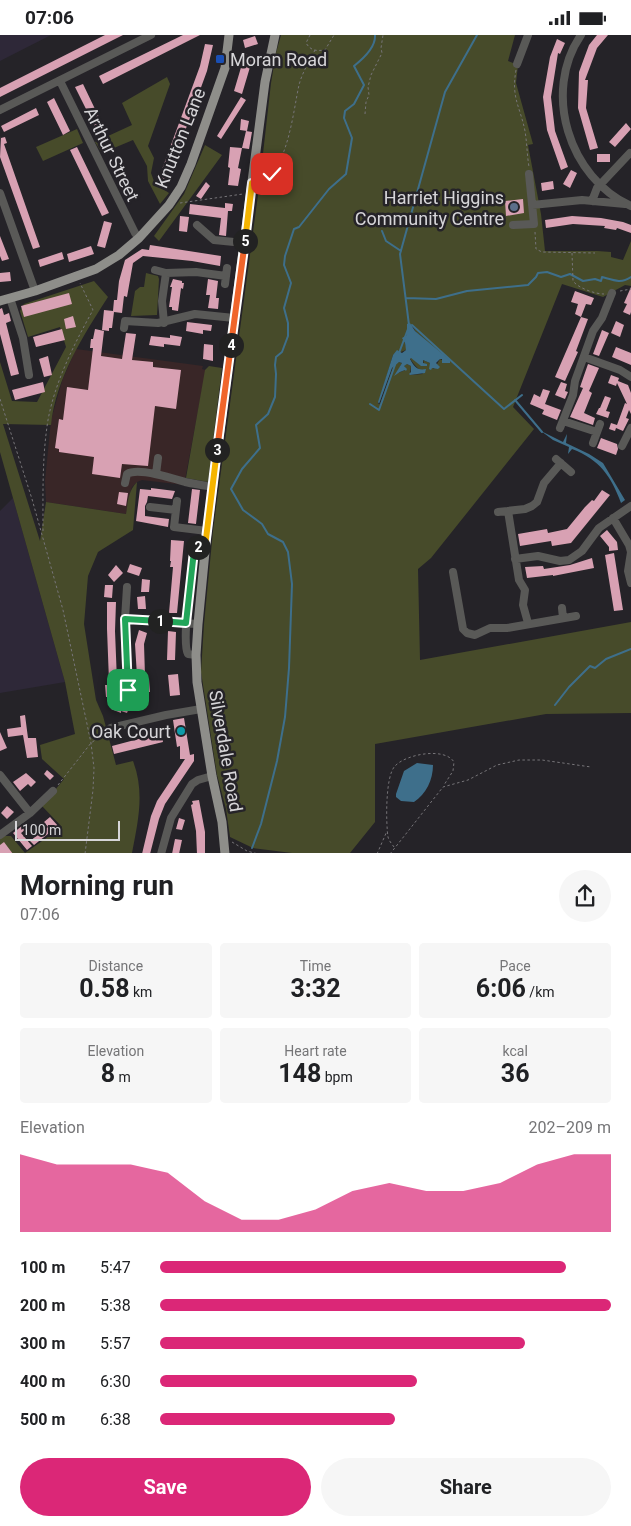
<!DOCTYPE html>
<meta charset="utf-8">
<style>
:root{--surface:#fff;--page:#f6f6f6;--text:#202124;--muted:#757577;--accent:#db2777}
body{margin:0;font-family:Roboto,sans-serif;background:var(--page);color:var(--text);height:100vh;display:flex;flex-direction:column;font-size:19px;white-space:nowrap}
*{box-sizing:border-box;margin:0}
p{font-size:16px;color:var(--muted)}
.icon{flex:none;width:28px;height:28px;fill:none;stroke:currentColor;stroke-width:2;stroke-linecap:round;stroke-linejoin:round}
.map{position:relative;height:818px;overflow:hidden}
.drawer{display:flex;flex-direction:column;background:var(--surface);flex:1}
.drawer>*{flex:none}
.scale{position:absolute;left:15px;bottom:12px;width:105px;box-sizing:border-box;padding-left:5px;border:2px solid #d6d5d8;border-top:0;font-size:14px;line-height:18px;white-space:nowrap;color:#d6d5d8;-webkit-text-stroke:4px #252328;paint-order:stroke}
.pin{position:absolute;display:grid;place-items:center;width:42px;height:42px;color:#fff;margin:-21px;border-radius:10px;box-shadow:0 2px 8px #0006}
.km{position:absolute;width:25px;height:25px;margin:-12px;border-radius:50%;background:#222;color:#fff;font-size:14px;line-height:25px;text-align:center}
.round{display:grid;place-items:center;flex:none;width:52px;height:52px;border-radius:26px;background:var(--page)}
.overview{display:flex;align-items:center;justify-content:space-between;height:85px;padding:0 20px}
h1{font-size:28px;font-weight:700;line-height:38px}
.figures{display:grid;grid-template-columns:repeat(3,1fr);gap:8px;height:85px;padding:5px 20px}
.figures div{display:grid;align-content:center;border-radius:5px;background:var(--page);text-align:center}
.figures b{font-size:25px;font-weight:700}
.figures small{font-size:14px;font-weight:400}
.figures p{font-size:14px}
.chart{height:140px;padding:10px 20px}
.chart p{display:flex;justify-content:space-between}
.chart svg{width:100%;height:90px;margin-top:5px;fill:var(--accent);opacity:.7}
.button{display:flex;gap:10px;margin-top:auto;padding:10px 20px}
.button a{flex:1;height:58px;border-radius:30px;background:var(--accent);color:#fff;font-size:20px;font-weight:700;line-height:58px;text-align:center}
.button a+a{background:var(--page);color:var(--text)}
ul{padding:0 20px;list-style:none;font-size:16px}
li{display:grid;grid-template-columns:80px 60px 1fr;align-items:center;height:38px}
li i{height:12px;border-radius:6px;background:var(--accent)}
.status{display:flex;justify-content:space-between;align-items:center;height:35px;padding:0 25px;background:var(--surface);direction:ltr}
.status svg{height:14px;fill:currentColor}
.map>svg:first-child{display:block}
</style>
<div class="status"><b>07:06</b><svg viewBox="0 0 49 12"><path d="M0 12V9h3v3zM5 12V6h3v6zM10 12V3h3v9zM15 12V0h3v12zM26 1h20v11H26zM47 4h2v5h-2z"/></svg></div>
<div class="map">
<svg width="631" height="819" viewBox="0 0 631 819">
<rect width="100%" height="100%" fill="#252328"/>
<!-- industrial -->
<path fill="#392627" d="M76 314 203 331 202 334 205 335V339L184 450 142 445 137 447 132 452 130 458 126 479 46 467 45 446 51 385 62 346Z"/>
<!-- education -->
<path fill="#2e2838" d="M0 0H51L0 26Z
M13 463 65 647 0 658V476Z"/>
<!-- green -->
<path fill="#474b2a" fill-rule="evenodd" d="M281 0H515L508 26 518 30 516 48 533 109 528 110 541 179 545 216H597L611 217V222L623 225 631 206V251L625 250 603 262 562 249 513 372 534 394 431 523 418 534 420 625 631 587V678L546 679 375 709V787L350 818H292L253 813 230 802 226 774 217 740 201 637 204 589 213 496 260 145 271 48 276 18ZM413 291 415 296 450 326 446 327 440 324 434 334 430 331V328L423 325 424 328 411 323H410C413 330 419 333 423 339L410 340 411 331 407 329 404 330 405 335 396 339 402 328 399 327 394 329 380 369H378L393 320 406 315V312L404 305 408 299 407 297Z
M167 42 170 49 148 111 154 123 151 138 155 149 169 158 160 169 148 146 147 131 133 105 102 118 95 107 132 90 122 68Z
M77 94 83 108 43 126 36 112Z
M205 110 222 120 159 206 154 201 184 159Z
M146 238 158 241 159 244 157 280 131 281 135 256 140 252H144Z
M94 246 108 262C83 301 56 343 51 390L3 389 40 506 46 467 126 479C128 467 128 456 137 447L133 495 98 517 88 541 84 589 96 665 103 681 116 730 133 726C145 757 138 787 132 818H0V801H11L25 818 62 792 42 771 64 744 42 724 40 710 75 699 65 647 0 417V327L12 366 37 367 66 312 60 292 28 302 20 276 24 269Z
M209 331 222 333 208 447 186 443 205 335Z"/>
<!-- water -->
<path fill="#3e6f8b" d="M410 288 415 296 450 325V328H442V324H440L436 328 440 332 438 334 432 333 431 335 429 334 430 328 423 325V328L427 329V331H421L411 323 410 324C414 331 417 336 426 334L425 338 410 340 409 339 411 337V331L407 329 404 331 407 334 406 336 405 335 400 337 394 341 402 328 399 327 392 333 379 369 378 367 393 320 397 315 402 318 406 315 405 308 402 303 407 300V289Z
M541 396 563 407 567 399 566 408 589 419 603 428 625 465 621 468C611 441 600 425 572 414L568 419 569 412 553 405Z
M417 728 433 730C433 745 426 759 414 767L401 766 396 762V759L404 736Z"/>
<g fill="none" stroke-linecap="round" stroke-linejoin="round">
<!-- stream -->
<path stroke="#3e6f8b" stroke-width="2" d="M382 196 386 206 401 216
M406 263 436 264 467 256 528 250 536 242 538 238 547 237 561 242 570 239 583 246 595 244 601 246 602 242C613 245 621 249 631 242
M409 290 400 219 445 57 477 0
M412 290 504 374 522 360
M399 318 408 294
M515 365 542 397
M370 369 379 375 396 327
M555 670 569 652 590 631 595 633 606 624 631 614
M252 813 261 789 277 726 285 682 289 633 292 549 288 517 283 507 268 499 262 489 243 475 231 454 242 434 260 413 256 390 268 379 275 362 276 339 275 330 276 322 282 317 288 301V288L284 273 291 248 284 230 285 221 294 194 299 192 329 154 346 139 352 103 344 83 345 76 354 69 364 50 354 31C363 24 376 12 375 0"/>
</g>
<!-- building -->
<path fill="#d8a1b3" d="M105 0H123L0 62V53Z
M183 0H200L103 49 99 41Z
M597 0H608L597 13 585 45H588L586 73 598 113 590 115 578 73 579 37 589 10Z
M255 1 258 9 245 13 243 5Z
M557 4 565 8 560 19 558 18 551 62 555 96 568 132 561 135 547 95 543 62 550 22Z
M205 9 213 10 207 36 165 151 157 148 200 31Z
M245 19 253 22 242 59 234 56Z
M83 49 107 99 100 102 75 52Z
M241 62 246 65 221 104 217 101Z
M54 63 70 96 63 100 47 67Z
M36 73 39 80 4 97 1 91Z
M241 84 249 86 247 96 240 95Z
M626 88 631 94 615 112 609 107Z
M246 96 252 97 249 114 242 113Z
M1 101V103L5 102 7 108 4 109 40 212 33 214 0 122Z
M77 112 109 178 102 181 70 115Z
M230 112 242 113 238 133 241 134 238 151 228 150 230 133 228 132Z
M597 119H610V127H597Z
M571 135 577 138 570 153 563 149Z
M553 146 554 154 542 156 541 148Z
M206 147 210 151 201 164 196 161Z
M523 164 524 178 506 181 505 166Z
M225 168 233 169 232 176H228L226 201 219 200 221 183 189 179 190 169 225 173Z
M180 181 189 182 187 197 179 196Z
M572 181 601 183 623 187 631 190V198L617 193 616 195 604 193 605 191 573 189 546 193 545 185Z
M104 186 112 188 105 213 97 211Z
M0 201 9 224 2 226 0 221Z
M150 210 221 221 220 231 192 226 143 221 133 228 127 262 124 261 122 278 114 277 112 293H109V296L102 295 104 275 113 276 114 265H117L119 246 125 225 142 214 149 215Z
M91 211 94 219 69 227 67 219Z
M62 217 64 224 40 232 38 225Z
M10 237 11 246 0 247V238Z
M173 244 182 246V248H184L183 254 181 253 178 276 172 275V272H169L172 252H170Z
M208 244 218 246 216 263H219L218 274 208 273 210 260H206Z
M631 252V277L630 280 623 277 627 269 624 268Z
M575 256 594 263 591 270 586 269 581 282 575 279 578 269 571 267Z
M69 258 72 269 24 282 21 271Z
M2 273 4 280 9 278 11 286 6 288 19 339 11 341 0 299V274Z
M73 281 76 292 66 294 64 284Z
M581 282 588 284 576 316 578 317 565 346 555 342Z
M616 286 624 290 620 302 611 298Z
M187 287 212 290 211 296 203 295V299L186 296Z
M62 294 65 305 36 312 33 302Z
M95 294 104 296 101 321 122 324 126 298 136 299 132 325 153 327V332L181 335 176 374 155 371 148 431 122 429 120 443 92 439 94 422 59 417V414L55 413 59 384 63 385 67 352 88 355 93 313H90L91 304H93Z
M602 295 609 298 599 321 593 319Z
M170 300 182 302 180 311 164 309V312L149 310 151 301 170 303Z
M204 309 213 310V326L203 324Z
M616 312 631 318V330L612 322Z
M48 321 52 340 44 342 39 324Z
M588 329 599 333 589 356 592 358 584 378 595 383 593 390 570 382 583 353 580 352Z
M611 340 619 343 618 346 628 350 631 358V379L629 375 626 383 629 384 623 396 616 393 615 396 609 394 611 388 617 390 625 368 627 369 617 348 616 351 608 348Z
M43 347 45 357 15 365 12 355Z
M561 347 567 349 565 356 568 357 565 364 555 360Z
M543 354 550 356 545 369 561 375 557 385 542 379 544 375 530 369 534 359 540 362Z
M605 361 611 363 606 376 610 377 608 383 596 379 599 373H600Z
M601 403 617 409 618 414 616 420 597 413Z
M151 453 175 456 172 464 148 461 147 467 145 471V481L169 484 168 492 136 486 140 454 151 455Z
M192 454 200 455 196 489 188 488Z
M602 455 610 460 571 508 552 511 551 506 520 511 518 499 547 494 548 498 567 494 585 472 592 465 594 466Z
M119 457 128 458 126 471 117 469Z
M607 495 617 507 618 515 609 516V512L600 501Z
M171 505 184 506 177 578H169L173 532H170L171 526H170Z
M614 518 623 575 614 576 605 520Z
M592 523 594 533 553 541V540L527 543 525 532 543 531 544 534 570 530Z
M130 529 142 533 139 541 127 537Z
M116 530 123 538 114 547 108 540Z
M142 544 150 545 149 557H141Z
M105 550H113L112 563 104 562Z
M145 561 146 574H138L137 562Z
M107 567H116L115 596 117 646H109L107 594Z
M139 595 147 598 144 609 145 641H137L135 609Z
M168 596 176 597 175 625H167Z
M178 639 180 660 170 661 168 640Z
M141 644H149L150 657H141Z
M105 650H114V662H106Z
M142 660 147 666 138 674 132 668Z
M115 664 130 670 127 678 121 676V678L111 674Z
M25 680 28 703H36L38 722 27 723 23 700 8 702 7 694 21 692 20 681Z
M184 683 190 720 194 719V726L165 769 159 784 150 819H142L151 781 157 766 185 724H180V711L177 712 173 685Z
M0 697 7 713 0 716Z
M161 698 163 707 114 719 112 711Z
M47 735 54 741 50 745 44 739Z
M26 738 36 747 31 752 28 749 20 756 13 747Z
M199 765 205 797V819H197L196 796 191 770 193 769 192 766Z
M7 771 14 777 7 784 1 778Z
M50 782 58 791 34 810 30 806 48 792 44 787Z
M179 783 185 785 182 795 176 794Z
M27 787 30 791 21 798 32 811 27 815 13 798Z
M175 804 182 805 179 819H172Z
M4 807 13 819H0V810Z"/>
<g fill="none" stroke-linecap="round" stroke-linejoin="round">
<!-- path -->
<path stroke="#777579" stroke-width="1" stroke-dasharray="2.5 2.5" stroke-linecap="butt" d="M310 0 306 8C311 16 316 16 325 15L334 0
M516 35C511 63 520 71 525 96 527 108 527 120 529 132
M365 79 366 67 369 60 368 52 371 40 382 18 381 13 383 0
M260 148C288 135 293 77 299 50 302 38 309 27 315 15
M180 168 243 159
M535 197 536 214 542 217 595 218
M572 218 573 246C578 253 595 259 604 259
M620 256 631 254
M0 364 32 464 63 575 91 708 94 733 93 755 85 819
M43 496C43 459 42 422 48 385 55 347 74 309 93 275L80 248
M58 750 91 708 105 698
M232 807 247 816 258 819
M394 812C392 809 389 806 388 802 386 789 385 741 395 731 406 719 445 712 454 727L453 736 444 750
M377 819 387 796
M390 819 443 752 468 745 497 730 519 725H542L591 732"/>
<!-- minor -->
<path stroke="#595957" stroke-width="8" d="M581 0C542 57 569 143 631 171
M517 29 528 0
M60 46 135 198 139 203
M0 75 151 0
M0 158 35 256
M592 166 597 153 630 118
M532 170 582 165 625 169
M197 190 214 205 244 208
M513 190 534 189 529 139
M155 235 166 238 196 237 226 241
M225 249 227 233
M10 263 23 303 29 340
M164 288 162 266 166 238
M124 293 125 286 158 288 195 279 234 283
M584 322 620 335 631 342
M563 386 597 397
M560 393 573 360 575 346 593 296 602 283 612 258
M593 408 600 389
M622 411 631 393
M556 424 571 437
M156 439 158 423
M125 448 127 439C138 432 172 443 185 447 194 449 203 450 212 452
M177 466 174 492 207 496
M150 472 176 475
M508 476 519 545 525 555 523 570 528 588
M498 477 525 474 532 471 537 467 544 448 561 428
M613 483 629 510 631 517 628 536 631 548
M515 524 538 521 560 526 569 525 582 516 599 493 631 471
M453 537 463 594 467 598 475 600 490 593H507L576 581
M127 552 125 584 127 655
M562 573 563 583
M125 584 198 589
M196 620 188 619C181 607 192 534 194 516L197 512H205
M111 693 166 680 201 674
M0 740 30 778
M0 800 30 778 53 756
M161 819 171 783 192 749 198 745 212 741"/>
<!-- major -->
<path stroke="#8e8e8a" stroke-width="9" d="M0 266 35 256 96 234 119 220 139 203 169 170 181 152 191 129 225 33 229 0
M225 819 222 787 212 741 197 647 196 620 198 589 207 496 244 208 265 47 275 0"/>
</g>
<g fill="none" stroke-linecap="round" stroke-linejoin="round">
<defs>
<path id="split-1" d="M128 655 125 584 160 586"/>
<path id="split-2" d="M160 586 186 588 194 516 198 512"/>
<path id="split-3" d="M198 512H205L217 415"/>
<path id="split-4" d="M217 415 231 310"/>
<path id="split-5" d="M231 310 245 206"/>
<path id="split-6" d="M245 206 252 148C262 148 266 145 272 139"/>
</defs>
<!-- split-1 casing -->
<use href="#split-1" stroke="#fff" stroke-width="10"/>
<!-- split-2 casing -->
<use href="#split-2" stroke="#fff" stroke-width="10"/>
<!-- split-3 casing -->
<use href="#split-3" stroke="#fff" stroke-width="10"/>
<!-- split-4 casing -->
<use href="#split-4" stroke="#fff" stroke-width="10"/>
<!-- split-5 casing -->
<use href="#split-5" stroke="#fff" stroke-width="10"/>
<!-- split-6 casing -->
<use href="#split-6" stroke="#fff" stroke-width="10"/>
<!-- split-1 -->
<use href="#split-1" stroke="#22a559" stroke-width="6"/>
<!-- split-2 -->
<use href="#split-2" stroke="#22a559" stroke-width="6"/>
<!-- split-3 -->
<use href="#split-3" stroke="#f5b400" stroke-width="6"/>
<!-- split-4 -->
<use href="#split-4" stroke="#f0652b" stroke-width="6"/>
<!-- split-5 -->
<use href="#split-5" stroke="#f0652b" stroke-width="6"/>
<!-- split-6 -->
<use href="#split-6" stroke="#f5b400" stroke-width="6"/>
</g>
<!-- markers -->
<rect fill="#1a4fb4" stroke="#252328" stroke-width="2" x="215" y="19" width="10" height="10" rx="2.5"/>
<circle fill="#5c6f8a" stroke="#252328" stroke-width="2" cx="514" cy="172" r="5"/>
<circle fill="#0f9aa8" stroke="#252328" stroke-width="2" cx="181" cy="696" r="5"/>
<g text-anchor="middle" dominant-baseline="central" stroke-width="5" stroke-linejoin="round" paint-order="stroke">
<!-- poi labels -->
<g font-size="18" fill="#d6d5d8" stroke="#252328" text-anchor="end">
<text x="230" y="24" text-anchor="start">Moran Road</text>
<text x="504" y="162">Harriet Higgins<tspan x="504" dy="21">Community Centre</tspan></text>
<text x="171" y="696">Oak Court</text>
</g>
<!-- street labels -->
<g font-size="18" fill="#d6d5d8" stroke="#252328">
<text transform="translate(180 103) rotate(-68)">Knutton Lane</text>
<text transform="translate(112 119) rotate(64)">Arthur Street</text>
<text transform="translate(226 716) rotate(80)">Silverdale Road</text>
</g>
</g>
</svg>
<div class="scale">100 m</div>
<div class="pin" style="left:128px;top:655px;background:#1e9e55"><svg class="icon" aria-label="arrive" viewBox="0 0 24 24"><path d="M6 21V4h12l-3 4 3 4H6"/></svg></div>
<div class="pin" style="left:272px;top:139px;background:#d93025"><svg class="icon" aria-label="check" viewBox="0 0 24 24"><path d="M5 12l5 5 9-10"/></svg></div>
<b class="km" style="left:160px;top:586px">1</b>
<b class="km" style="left:198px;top:512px">2</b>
<b class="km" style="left:217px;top:415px">3</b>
<b class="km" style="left:231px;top:310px">4</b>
<b class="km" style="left:245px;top:206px">5</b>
</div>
<section class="drawer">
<div class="overview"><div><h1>Morning run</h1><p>07:06</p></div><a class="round"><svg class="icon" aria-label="share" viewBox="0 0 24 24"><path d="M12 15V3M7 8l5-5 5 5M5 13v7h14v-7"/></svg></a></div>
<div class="figures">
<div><p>Distance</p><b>0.58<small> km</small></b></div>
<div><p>Time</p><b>3:32</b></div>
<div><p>Pace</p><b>6:06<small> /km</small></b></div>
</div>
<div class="figures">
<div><p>Elevation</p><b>8<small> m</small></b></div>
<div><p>Heart rate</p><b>148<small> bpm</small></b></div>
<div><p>kcal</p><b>36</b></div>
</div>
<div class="chart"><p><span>Elevation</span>202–209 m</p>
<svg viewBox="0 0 160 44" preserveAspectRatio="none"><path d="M0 44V6L10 11L20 11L30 11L40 15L50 29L60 38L70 38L80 33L90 24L100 20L110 24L120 24L130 20L140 11L150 6L160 6V44z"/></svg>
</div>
<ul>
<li><b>100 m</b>5:47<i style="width:90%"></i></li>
<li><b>200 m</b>5:38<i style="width:100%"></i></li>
<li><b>300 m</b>5:57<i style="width:81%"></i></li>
<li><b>400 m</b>6:30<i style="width:57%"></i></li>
<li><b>500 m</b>6:38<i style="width:52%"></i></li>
</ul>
<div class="button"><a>Save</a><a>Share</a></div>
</section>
